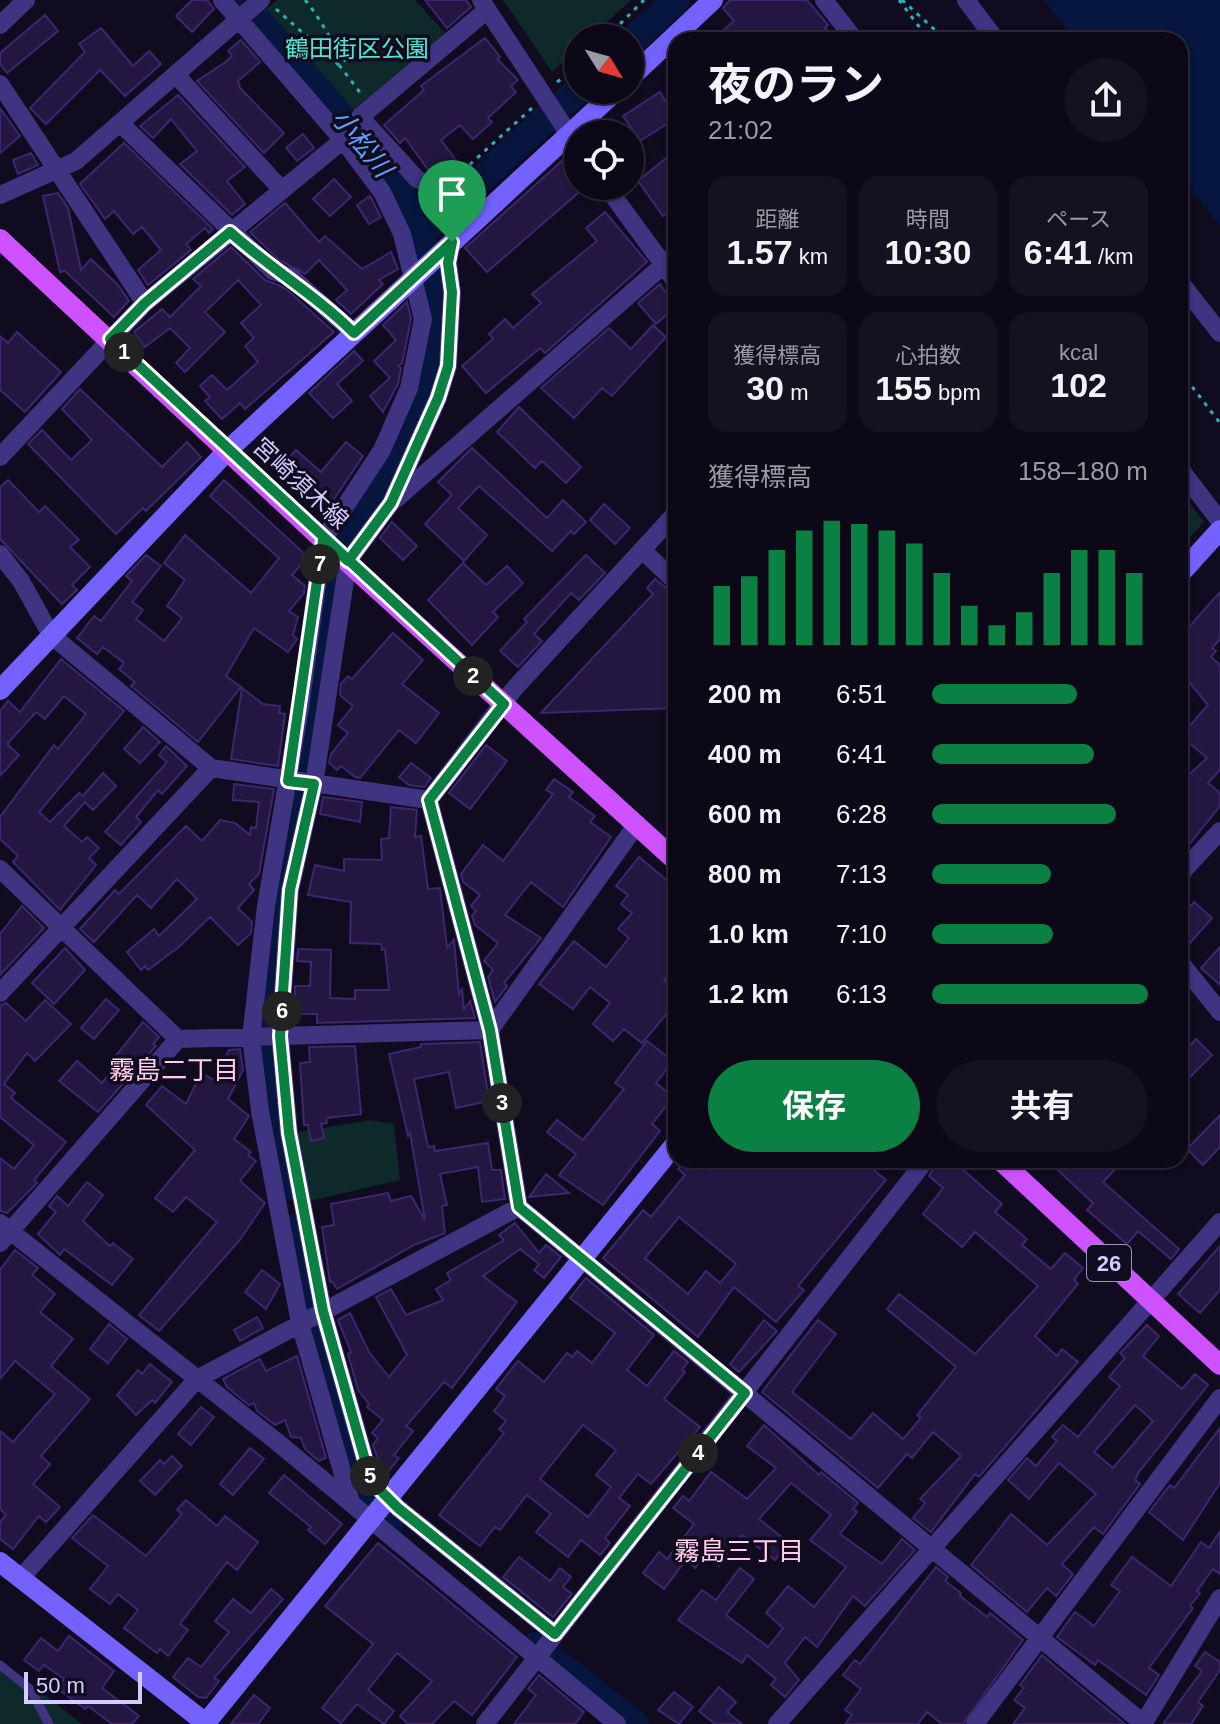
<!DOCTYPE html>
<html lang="ja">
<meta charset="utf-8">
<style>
:root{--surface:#0d0818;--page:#161121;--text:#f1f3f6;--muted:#9a9aa2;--line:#2d2937;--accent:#0b8043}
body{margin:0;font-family:Arial,"Noto Sans JP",sans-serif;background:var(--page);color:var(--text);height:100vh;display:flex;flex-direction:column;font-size:30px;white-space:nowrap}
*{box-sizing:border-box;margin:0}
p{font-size:26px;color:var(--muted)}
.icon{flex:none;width:44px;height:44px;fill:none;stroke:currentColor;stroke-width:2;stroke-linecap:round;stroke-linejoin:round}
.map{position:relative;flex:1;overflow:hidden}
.drawer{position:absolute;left:668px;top:32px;width:520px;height:1136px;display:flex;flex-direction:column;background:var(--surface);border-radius:24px;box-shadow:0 2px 6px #0004,0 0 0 2px var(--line)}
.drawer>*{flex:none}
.needle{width:52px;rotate:127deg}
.buttons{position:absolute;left:564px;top:24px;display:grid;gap:16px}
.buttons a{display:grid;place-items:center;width:80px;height:80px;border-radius:50%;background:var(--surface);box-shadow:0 2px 6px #0004,0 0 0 2px var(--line);font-size:40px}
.scale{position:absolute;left:24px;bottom:20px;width:118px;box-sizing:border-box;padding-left:8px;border:4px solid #d5cbff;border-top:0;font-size:22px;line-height:28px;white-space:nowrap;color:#d5cbff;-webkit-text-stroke:6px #110b20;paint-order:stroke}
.pin{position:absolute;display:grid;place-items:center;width:68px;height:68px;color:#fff;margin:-82px -34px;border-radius:50% 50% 50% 0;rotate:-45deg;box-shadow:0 0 8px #0007}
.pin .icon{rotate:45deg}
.km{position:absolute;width:40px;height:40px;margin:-20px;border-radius:50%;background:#222;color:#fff;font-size:22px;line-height:40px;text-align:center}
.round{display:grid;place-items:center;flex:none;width:84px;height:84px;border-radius:42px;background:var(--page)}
.head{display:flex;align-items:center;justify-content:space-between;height:136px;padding:0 40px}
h1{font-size:44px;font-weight:700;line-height:60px}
.metrics{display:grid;grid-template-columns:repeat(3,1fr);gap:12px;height:136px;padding:8px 40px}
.metrics div{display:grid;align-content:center;border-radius:20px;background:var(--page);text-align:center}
.metrics b{font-size:34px;font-weight:700}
.metrics small{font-size:22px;font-weight:400}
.metrics p{font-size:22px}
.chart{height:224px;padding:16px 40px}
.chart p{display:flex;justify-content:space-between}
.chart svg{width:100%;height:144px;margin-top:8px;stroke:var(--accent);stroke-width:6}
.primary-button{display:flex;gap:16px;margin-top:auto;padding:16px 40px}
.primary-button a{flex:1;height:92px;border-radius:48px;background:var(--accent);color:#fff;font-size:32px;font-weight:700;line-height:92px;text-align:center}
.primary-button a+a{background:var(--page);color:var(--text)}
ul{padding:0 40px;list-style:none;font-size:26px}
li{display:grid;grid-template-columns:128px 96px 1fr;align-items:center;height:60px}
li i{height:20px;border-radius:10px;background:var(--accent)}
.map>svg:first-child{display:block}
</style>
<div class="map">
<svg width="1220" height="1724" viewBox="0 0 1220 1724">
<rect width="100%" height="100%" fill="#110b20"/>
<!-- green -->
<path fill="#0e292a" d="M277 0H415L447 35 351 115 265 11Z
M503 0H631L589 38H578V48L552 72Z
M1180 491 1204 522 1180 548Z
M371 1120 394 1124 400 1180 305 1202 293 1133Z
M0 1660 82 1724H0Z"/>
<!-- water -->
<path fill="#06163e" d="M1044 0H1220V226L1180 175V40H1075Z"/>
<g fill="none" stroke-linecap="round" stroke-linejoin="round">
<!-- river -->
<path stroke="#06163e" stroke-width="28" d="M241 0 390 174 421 233 432 313V366L419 411 359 512 331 578 304 773 275 903 266 1078 282 1188
M630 43 676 0
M421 233 578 90
M290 1229 356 1461 363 1504 389 1525
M535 1646 635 1724"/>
</g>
<!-- building -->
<path fill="#231742" stroke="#3c276f" stroke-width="2" fill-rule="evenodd" d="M192 0H207L214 9 192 32 176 16Z
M425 0H466L471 7 447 28Z
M730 0H807L828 25 825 28 835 40H712L734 21 723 8Z
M45 15 58 31 7 73 0 64V53Z
M101 28 133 66 149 51 161 64 125 96 100 70 46 124 30 108 85 52 79 44Z
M485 38 500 57 497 59 518 80 511 86 516 92 488 118 492 122 473 139 460 125 441 140 456 160 438 175 429 171 405 138 400 143 384 125 424 90 421 86Z
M241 40 260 62 238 81 240 88 284 133 264 153 197 81 227 61 232 56 228 51Z
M660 92 676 118 640 141 623 116Z
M178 95 245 167 227 181 245 204 232 215 180 164 197 151 171 119 153 138 140 126Z
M0 108 20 136 0 153Z
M303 134 314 148 297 161 286 148Z
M124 143 213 229 209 233 205 228 186 244 191 250 148 285 138 270 161 250 142 227 133 234 114 211 105 219 80 184Z
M676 150V208L663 216 638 181Z
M31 153 38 165 18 174 13 160Z
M563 160 578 177V193L487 272 465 248Z
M334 179 351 197 330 216 313 199Z
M58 193 68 208 81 270 91 259 118 285 129 301 114 317 65 271 60 272 43 196Z
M370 196 381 217 369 224 357 205Z
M285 203 319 242 325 236 362 269 391 252 398 269 379 280 383 284 351 314 336 300 347 290 319 260 305 274 279 260 250 232Z
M605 212 647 262 545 353 540 348 486 393 462 366 493 339 489 334 505 319 513 328 541 303 532 294 597 241 586 228Z
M231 247 265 280 285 288 334 332 245 409 240 403 222 419 205 401 210 397 200 386 212 375 227 390 258 362 245 346 254 338 241 323 261 305 238 280 205 312 225 332 185 372 176 363 190 348 170 328 145 347 134 332 162 309 170 317 201 286 193 279Z
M660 284 676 307 656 324 638 303Z
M407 302 411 319 402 363 398 366 401 368 398 384 383 412 370 396 390 378 374 361 396 340 383 325Z
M653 325 666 337 612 396 602 388 574 418 541 388 609 328 631 349Z
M17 332 61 372 25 412 0 390V336L8 343Z
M354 351 363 361 337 384 352 401 333 418 309 393Z
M80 389 162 467 187 442 201 457 146 511 143 508 116 534 28 444 42 430 71 460 92 440 62 409Z
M519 407 581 467 566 483 542 461 535 468 497 432Z
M346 442 363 456 328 508 281 466 296 450 321 472Z
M472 448 547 518 563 500 586 522 574 534 571 531 552 551 479 486 458 508 487 535 464 561 425 524 452 495 438 482Z
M8 480 39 512 45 506 79 540 70 547 90 567 72 585 77 590 62 604 0 539V487Z
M224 480 308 557 292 575 305 586 304 593 289 611 298 617 293 635 297 639 288 652 254 628 226 676 241 687 198 742 131 686 135 682 119 669 124 663 103 647 97 654 77 638 94 616 101 621 132 581 126 576 146 555 161 566 132 602 143 610 136 619 164 641 182 618 167 606 185 580 164 563 185 535 251 593 279 558 210 496Z
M604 504 630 528 615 544 590 520Z
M392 522 417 546 403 560 380 538Z
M586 555 605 573 579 600 571 593 534 634 542 641 518 667 500 651 527 622 524 619Z
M463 563 486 585 507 566 523 583 493 612 498 617 472 645 428 600Z
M655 579 676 596V708L541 713 653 594 647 588Z
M1220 592V639L1212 648 1216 651 1211 657 1220 665V770L1208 783 1220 793V806L1180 856V783L1207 758 1181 736 1208 705 1180 671V619L1189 627Z
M393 633 423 660 402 684 439 713 416 743 399 730 360 778 355 777 341 766 337 770 329 763 331 754 348 733 338 725 353 706 340 695 341 684 348 676 352 679Z
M61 659 124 711 39 812 50 822 79 793 83 796 103 773 116 786 93 810 85 802 64 826 82 842 87 837 99 848 89 858 96 865 60 910 13 862 18 856 0 839V817L54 745 58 749 86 714 64 696 45 719 36 712 7 744 19 755 0 776V711L8 701 20 712Z
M242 688 263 704 280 706 279 713 285 714 278 766 231 759Z
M143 727 160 742 140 763 124 749Z
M486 745 507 761 470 809 449 793Z
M166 746 187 766 162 794 158 790 136 817 141 822 121 845 105 832 167 762 159 755Z
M411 763 431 778 424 787 409 785 399 777Z
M554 779 573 792 569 797 595 816 590 822 611 837 563 907 531 882 505 915 541 938 504 983 507 986 495 1002 488 977 493 970 484 961 498 943 475 925 472 916 476 911 471 906 480 895 463 882 461 874 483 845 503 861 553 794 546 790Z
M234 784 274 789 259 874 249 884 254 890 238 908 252 922 251 933 238 945 210 917 180 946 148 970 145 966 141 970 127 952 154 929 159 936 197 899 177 879 151 908 137 895 94 942 80 929 115 890 119 894 186 826 202 841 220 820 235 823 250 835 251 827 256 828 259 802 233 800Z
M323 797 362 802 360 822 320 814Z
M391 807 417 810 415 837 421 836 428 889 440 888 447 948 454 940 459 994 462 989 464 1009 470 1001 475 1018 317 1023V1014H294L295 986H310L311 962 297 961 298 949 331 950 330 998 355 999V990H389L385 949 382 950 381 944 350 943 351 902 308 895 315 865 344 871V859L382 860 381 839 389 838Z
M639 857 676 888V966L664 980 676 990V1003L642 1043 624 1029 613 1041 593 1024 610 1003 590 987 573 1009 539 984 574 941 606 967 629 938 618 929 632 913 621 904 628 895 616 886Z
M1194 902 1212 918 1189 944 1180 936V918Z
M22 906 44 928 0 975V934Z
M1220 947V985L1201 968Z
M65 948 85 970 54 1004 32 983Z
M106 999 119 1010 94 1039 81 1028Z
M45 1000 71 1024 35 1061 27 1053 4 1084 15 1093 11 1098 66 1142 34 1180 37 1183 7 1213 0 1211V1158L14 1169 34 1145 0 1117V1005L6 1003 26 1021Z
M143 1022 159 1037 153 1044 156 1046 98 1112 59 1081 77 1061 102 1083 119 1062 114 1058Z
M1196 1039 1212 1055 1180 1087V1056Z
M647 1041 673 1061 656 1083 673 1097 652 1124 660 1131 603 1205 559 1175 576 1154 547 1132 557 1120 583 1140 624 1089 615 1083Z
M480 1042 489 1101 456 1108 449 1072 414 1079 428 1147 434 1146 435 1151 488 1143 492 1170H501L505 1199 482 1202 478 1167 440 1174 447 1205 442 1206 445 1233 414 1245 337 1289 332 1281 330 1282 322 1227 334 1225 331 1204 388 1193 391 1201 411 1196 425 1220 410 1133 408 1136 389 1054 421 1047V1044Z
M355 1046 361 1114 326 1118 327 1123 321 1124 324 1138 311 1141 308 1125H304L300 1063 310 1062 309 1047Z
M240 1049 243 1070 228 1099 249 1116 234 1139 251 1152 248 1155 256 1161 240 1181 265 1203 239 1241 159 1331 139 1315 217 1222 186 1197 173 1212 155 1198 195 1150 146 1105 162 1086 186 1104 201 1073 214 1080 229 1050Z
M1220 1115V1147L1203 1165 1187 1149Z
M686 1160H698L710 1170 718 1160H861L886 1180 798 1286 804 1290 776 1322 734 1287 698 1337 603 1258 643 1210 651 1217 685 1175 678 1169ZM679 1217 736 1264 720 1283 706 1271 688 1294 645 1258Z
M938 1160H952L1002 1204 995 1212 1027 1239 1022 1245 1051 1269 1065 1253 1083 1268 1074 1280 1078 1284 1035 1336 1057 1356 1062 1349 1078 1362 979 1477 975 1474 931 1532 913 1518 925 1503 920 1499 961 1456 933 1432 912 1458 907 1454 878 1488 762 1392 818 1320 836 1334 792 1392 851 1439 873 1413 903 1439 921 1418 917 1415 956 1367 887 1309 899 1294 975 1354 1038 1286 975 1232 962 1247 923 1214 943 1188 929 1176Z
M1047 1160H1124L1103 1182 1179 1249 1171 1259 1138 1231 1127 1244 1087 1210 1093 1203Z
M546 1174 569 1193 529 1197Z
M87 1182 103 1195 83 1221 110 1246 113 1243 133 1259 112 1285 64 1249 60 1255 38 1234 56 1212 49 1206 57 1196 68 1206Z
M515 1223 539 1253 546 1245 561 1257 544 1278 534 1270 539 1264 520 1249 483 1276 517 1302 452 1388 444 1382 406 1426 413 1431 394 1455 399 1458 384 1477 373 1445 378 1438 372 1433 383 1420 367 1407 369 1404 358 1390 348 1354 351 1352 338 1320 350 1313 369 1352 389 1377 407 1355 376 1297 391 1289 406 1315 443 1300 436 1289 451 1280 447 1273 504 1240 499 1235Z
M1220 1246V1290L1200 1313 1178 1294Z
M15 1250 38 1268 32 1275 55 1294 40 1312 73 1339 51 1366 90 1399 41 1456 50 1464 33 1484 60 1507 46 1522 39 1516 13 1549 0 1539V1522L6 1515 0 1509V1431L13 1442 55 1394 15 1361 0 1379V1270Z
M262 1270 280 1284 266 1309 245 1292Z
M586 1278 654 1335 627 1370 647 1386 674 1351 688 1362 682 1370 685 1372 664 1399 700 1427 651 1484 638 1474 619 1498 630 1506 605 1538 610 1543 600 1555 581 1540 568 1557 536 1532 551 1514 527 1495 500 1530 495 1527 480 1546 439 1515 504 1433 499 1429 506 1421 494 1411 505 1396 496 1389 518 1361 544 1382 567 1353 572 1357 577 1351 592 1363 615 1333 570 1298ZM583 1425 616 1450 596 1475 611 1487 588 1517 540 1479Z
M257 1317 263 1328 240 1341 234 1330Z
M764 1320 777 1331 739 1372 730 1364Z
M109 1324 127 1339 108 1363 90 1349Z
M1147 1325 1159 1336 1143 1356 1182 1389 1195 1374 1208 1385 1139 1472 1135 1480 1140 1484 1103 1534 1094 1527 1062 1564 1073 1574 1056 1596 1047 1588 1027 1612 971 1565 1011 1514 1047 1545 1096 1494 1059 1463 1029 1499 1008 1480 1027 1458 1036 1466 1057 1441 1052 1437 1063 1425 1078 1437 1120 1386 1109 1377 1125 1358 1120 1353ZM1135 1405 1153 1421 1113 1468 1094 1452Z
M297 1356 326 1458 319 1461 305 1449 301 1438 291 1437 285 1420 275 1425 257 1411 254 1403 249 1405 227 1387 223 1379 260 1359 266 1371Z
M150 1364 172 1382 155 1403 152 1400 136 1415 117 1395 138 1370 142 1374Z
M201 1407 214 1417 191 1445 178 1434Z
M764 1425 819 1475 821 1472 858 1503 853 1509 857 1512 840 1534 882 1564 902 1539 915 1550 865 1606 853 1596 817 1647 805 1637 785 1663 799 1680 785 1697 771 1685 776 1679 747 1655 742 1663 678 1620 702 1590 716 1600 740 1568 754 1579 726 1615 768 1647 783 1628 766 1613 788 1586 814 1607 846 1567 810 1540 831 1515 791 1483 759 1519 788 1542 775 1560 742 1535 719 1566 705 1555 695 1568 686 1560 664 1589 643 1573 659 1552 667 1559 694 1524 673 1508 683 1496 689 1501 711 1472 747 1499 776 1468 747 1446Z
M1220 1428V1483L1183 1540 1149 1512 1170 1485 1174 1488Z
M250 1448 264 1459 233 1495 220 1484Z
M172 1456 182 1466 155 1495 140 1481 160 1460 164 1464Z
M284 1475 342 1524 325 1544 308 1530 311 1527 269 1493Z
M186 1500 217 1526 225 1516 258 1542 237 1570 227 1562 180 1624 188 1630 168 1656 160 1649 157 1653 124 1628 138 1610 118 1594 110 1604 90 1589 108 1566 72 1538 93 1515 146 1556 182 1514 177 1510Z
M1220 1531V1574L1213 1569 1197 1591 1200 1593 1190 1606 1193 1608 1149 1668 1159 1675 1146 1695 1098 1660 1095 1665 1057 1637 1075 1612 1094 1626 1120 1591 1111 1585 1132 1557 1171 1586 1201 1542 1209 1548Z
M378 1543 517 1657 472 1715 454 1701 432 1724H408L400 1716 432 1681 397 1653 368 1690 394 1711 384 1724 357 1704 341 1723 322 1708 373 1644 325 1606Z
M519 1557 550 1581 560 1568 571 1577 563 1587 572 1594 553 1617 503 1577Z
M936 1567 948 1577 945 1581 961 1593 960 1596 987 1617 990 1613 1023 1640 963 1724H942L927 1712 918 1724H845L852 1715 845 1710 861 1689 843 1675 855 1660 860 1664Z
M271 1589 283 1599 214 1678 219 1681 206 1698 198 1697 173 1677 188 1658 201 1667 229 1632 215 1621 233 1599 251 1613Z
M69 1636 114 1671 102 1688 139 1716 132 1724H112L88 1706 85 1709 57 1688 64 1679 44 1665 39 1671 24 1660 41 1638 58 1651Z
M1205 1652 1220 1662V1670L1198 1702 1203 1706 1191 1724H1163L1202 1671 1195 1666Z
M1042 1655 1057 1668 1125 1724H1013L1025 1708 1014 1700 1024 1688 1020 1685Z
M539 1675 584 1712 575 1724H514L536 1695 528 1689Z
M719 1687 736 1702 727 1712 742 1724H715L699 1711Z
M674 1692 693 1707 679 1724 658 1710Z
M254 1695 270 1708 258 1724H231Z"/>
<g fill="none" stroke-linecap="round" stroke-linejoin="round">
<!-- path -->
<path stroke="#27b2b7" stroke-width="3" stroke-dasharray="4 6" stroke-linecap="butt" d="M305 0C321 19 330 40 345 60L339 65 362 95
M899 0 929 40
M902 0 946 40
M276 9 339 65
M606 38 644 0
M557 82 578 66
M455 178 532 108
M1180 371 1220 423"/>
<!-- lane -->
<path stroke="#3e3482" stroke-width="9" d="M0 1665 30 1689 49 1724"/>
<!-- street -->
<path stroke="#3e3482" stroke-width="18" d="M222 0 343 140 382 192 402 234 423 319 409 388 382 450 323 540 300 708 266 906 251 1038 260 1111 300 1323 351 1503
M481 0 578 148
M824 0 855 40
M966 0 996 40
M0 25 26 0
M176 75 282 190
M0 84 145 303
M120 123 273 271 291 277 354 333
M606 186 676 282
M0 195 76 161 261 0
M471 223 442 190 417 179 360 117 487 10
M452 242 448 263 452 292 448 366 438 398 391 503 348 561 314 784 290 890 280 1036 289 1133 323 1311 371 1481 398 1508 555 1634
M1180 282 1220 333
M0 457 145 303 343 140
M1180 469 1220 521
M396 499 676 254
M642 550 676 582
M0 554 21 581 51 635 211 768 429 800
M429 800 490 1030 519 1207 1144 1724
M429 800 514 689 676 513
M0 869 178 1039 490 1030
M1180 874 1220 831
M1180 962 1220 1012
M0 993 211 768
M490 1030 637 824
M0 1223 276 1441 617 1724
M0 1243 178 1039
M21 1578 197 1379 519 1207
M485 1724 926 1160
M777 1724 1220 1222
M975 1724 1220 1398
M1143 1724 1220 1598"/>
<!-- secondary -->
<path stroke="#7462ff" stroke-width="20" d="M630 78 713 0
M1180 574 1220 530
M0 690 228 450 617 90
M0 1562 207 1724
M205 1724 676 1143"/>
<!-- primary -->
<path stroke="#ce52ff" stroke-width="20" d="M0 239 323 540 676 861
M1000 1160 1220 1365"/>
</g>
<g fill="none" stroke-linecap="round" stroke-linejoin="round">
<defs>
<path id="route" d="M452 242 354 333C316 295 271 269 230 232L145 303 110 339 504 704 429 800 490 1030 519 1207 745 1393 555 1634 398 1508 371 1481 323 1311 289 1133 280 1036 290 890 314 784 288 781 323 540 348 561 391 503 438 398 448 366 452 292 448 263 452 242"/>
</defs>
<!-- route casing -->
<use href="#route" stroke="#fff" stroke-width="16"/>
<!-- route -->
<use href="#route" stroke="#0b8043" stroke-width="10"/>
</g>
<g text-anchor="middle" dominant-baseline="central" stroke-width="7" stroke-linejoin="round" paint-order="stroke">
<!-- shield labels -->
<rect fill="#110b20" stroke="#9a91bc" stroke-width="2" x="1087" y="1245" width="44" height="36" rx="6"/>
<g font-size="22" font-weight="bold" fill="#d5cbff">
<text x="1109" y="1263">26</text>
</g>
<!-- park labels -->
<g font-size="24" fill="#51e5cd" stroke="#110b20">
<text x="357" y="48">鶴田街区公園</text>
</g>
<!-- street labels -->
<g font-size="24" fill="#d5cbff" stroke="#110b20">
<text transform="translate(301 483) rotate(43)">宮崎須木線</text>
</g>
<!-- water labels -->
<g font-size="26" font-style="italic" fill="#59a3ff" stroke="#110b20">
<text transform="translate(362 143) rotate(51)">小松川</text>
</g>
<!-- neighbourhood labels -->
<g font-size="26" fill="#ffcde8" stroke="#110b20">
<text x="174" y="1070">霧島二丁目</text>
<text x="739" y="1551">霧島三丁目</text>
</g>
</g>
</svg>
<div class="buttons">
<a><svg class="needle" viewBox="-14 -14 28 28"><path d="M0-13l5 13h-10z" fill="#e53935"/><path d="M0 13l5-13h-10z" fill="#9a9aa2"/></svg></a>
<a><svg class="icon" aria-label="locate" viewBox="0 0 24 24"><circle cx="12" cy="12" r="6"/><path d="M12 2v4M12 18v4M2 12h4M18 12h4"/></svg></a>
</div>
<div class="scale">50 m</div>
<div class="pin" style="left:452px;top:242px;background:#1e9e55"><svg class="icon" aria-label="arrive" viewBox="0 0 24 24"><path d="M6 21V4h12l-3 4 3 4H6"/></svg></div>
<b class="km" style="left:124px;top:352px">1</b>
<b class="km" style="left:473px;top:676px">2</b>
<b class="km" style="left:502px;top:1103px">3</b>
<b class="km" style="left:698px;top:1453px">4</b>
<b class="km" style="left:370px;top:1476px">5</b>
<b class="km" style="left:282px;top:1011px">6</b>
<b class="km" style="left:320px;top:564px">7</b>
<section class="drawer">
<div class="head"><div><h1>夜のラン</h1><p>21:02</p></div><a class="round"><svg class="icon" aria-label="share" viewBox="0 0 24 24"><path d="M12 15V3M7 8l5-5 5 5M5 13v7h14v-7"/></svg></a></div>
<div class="metrics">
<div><p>距離</p><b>1.57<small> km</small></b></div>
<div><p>時間</p><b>10:30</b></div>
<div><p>ペース</p><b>6:41<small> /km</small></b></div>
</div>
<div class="metrics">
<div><p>獲得標高</p><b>30<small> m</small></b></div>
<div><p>心拍数</p><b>155<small> bpm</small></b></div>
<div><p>kcal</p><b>102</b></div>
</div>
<div class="chart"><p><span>獲得標高</span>158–180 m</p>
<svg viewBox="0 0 160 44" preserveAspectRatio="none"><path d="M5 44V26M15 44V23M25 44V15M35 44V9M45 44V6M55 44V7M65 44V9M75 44V13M85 44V22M95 44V32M105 44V38M115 44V34M125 44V22M135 44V15M145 44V15M155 44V22"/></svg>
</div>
<ul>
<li><b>200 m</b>6:51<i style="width:67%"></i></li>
<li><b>400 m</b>6:41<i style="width:75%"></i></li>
<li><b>600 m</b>6:28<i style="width:85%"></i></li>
<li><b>800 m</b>7:13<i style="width:55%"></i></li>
<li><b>1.0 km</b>7:10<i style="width:56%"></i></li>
<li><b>1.2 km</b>6:13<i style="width:100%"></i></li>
</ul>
<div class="primary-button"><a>保存</a><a>共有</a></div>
</section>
</div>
